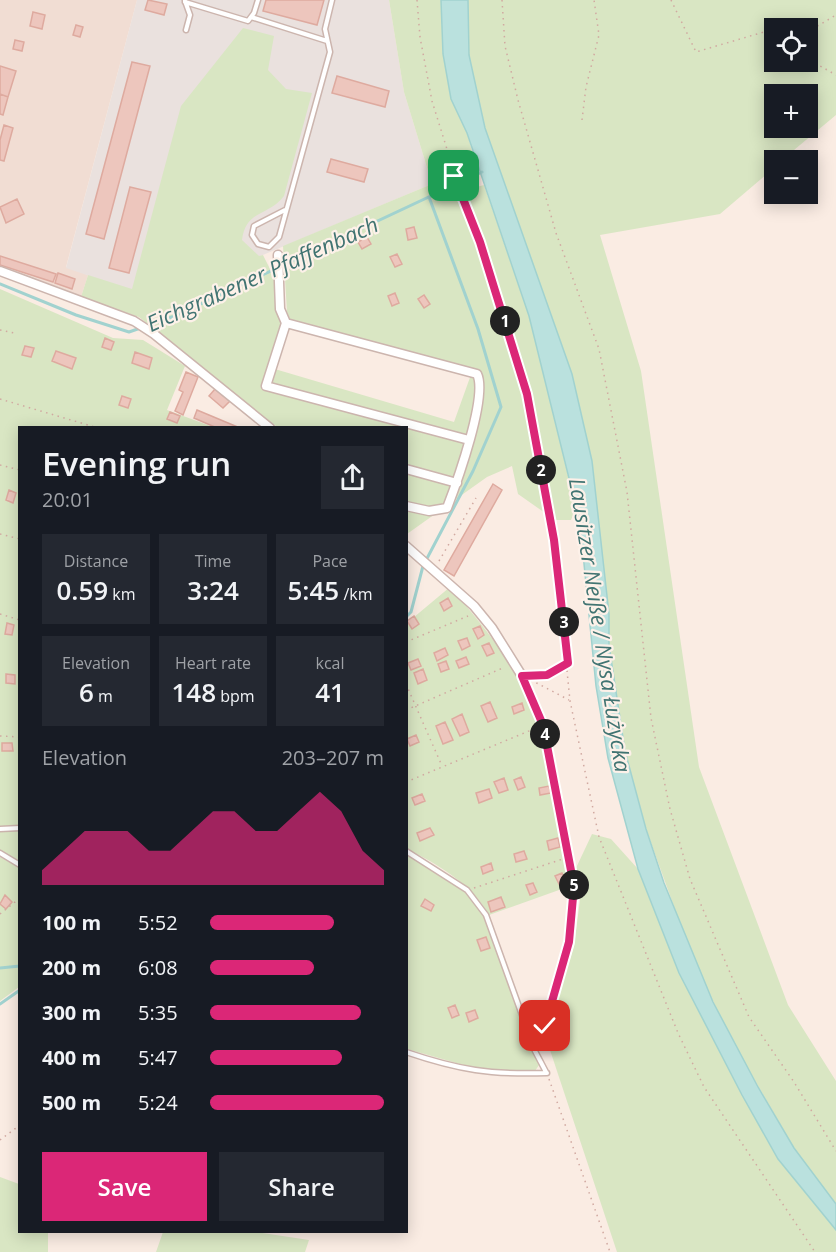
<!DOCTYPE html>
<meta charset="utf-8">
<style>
:root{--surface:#171b24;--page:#242831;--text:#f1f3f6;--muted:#9ea1a6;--accent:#db2777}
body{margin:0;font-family:"Open Sans",sans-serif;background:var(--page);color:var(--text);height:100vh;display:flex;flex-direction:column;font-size:22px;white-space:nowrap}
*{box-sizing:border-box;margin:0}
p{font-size:20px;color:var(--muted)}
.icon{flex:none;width:33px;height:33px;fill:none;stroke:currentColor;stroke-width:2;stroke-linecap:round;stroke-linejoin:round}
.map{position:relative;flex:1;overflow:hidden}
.drawer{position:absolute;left:18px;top:426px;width:390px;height:807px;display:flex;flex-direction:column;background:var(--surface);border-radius:0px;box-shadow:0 3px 15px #0003}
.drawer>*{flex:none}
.buttons{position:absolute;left:764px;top:18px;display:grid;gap:12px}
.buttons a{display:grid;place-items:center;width:54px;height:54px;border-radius:0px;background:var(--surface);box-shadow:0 3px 15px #0003;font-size:30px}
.pin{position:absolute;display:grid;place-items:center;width:51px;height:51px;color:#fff;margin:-26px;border-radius:12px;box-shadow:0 3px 9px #0006}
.km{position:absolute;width:30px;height:30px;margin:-15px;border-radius:50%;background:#222;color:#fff;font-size:16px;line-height:30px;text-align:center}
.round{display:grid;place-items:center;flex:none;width:63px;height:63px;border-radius:0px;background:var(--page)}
.headline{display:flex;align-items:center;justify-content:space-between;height:102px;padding:0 24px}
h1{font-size:33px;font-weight:600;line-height:45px}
.figures{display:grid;grid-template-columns:repeat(3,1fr);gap:9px;height:102px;padding:6px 24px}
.figures div{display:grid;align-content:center;border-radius:0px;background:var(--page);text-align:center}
.figures b{font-size:26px;font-weight:600}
.figures small{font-size:16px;font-weight:400}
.figures p{font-size:16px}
.chart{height:168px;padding:12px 24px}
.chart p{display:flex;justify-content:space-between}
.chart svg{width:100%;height:108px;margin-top:6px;fill:var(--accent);opacity:.7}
.action{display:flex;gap:12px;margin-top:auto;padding:12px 24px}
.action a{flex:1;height:69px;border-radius:0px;background:var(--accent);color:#fff;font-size:24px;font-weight:600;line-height:69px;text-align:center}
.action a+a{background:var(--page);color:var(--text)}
ul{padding:0 24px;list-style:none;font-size:20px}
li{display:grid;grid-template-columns:96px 72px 1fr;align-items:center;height:45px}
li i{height:15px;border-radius:8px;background:var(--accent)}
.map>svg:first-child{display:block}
</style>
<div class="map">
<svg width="836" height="1252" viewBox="0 0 836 1252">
<rect width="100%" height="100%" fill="#faece3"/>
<!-- residential -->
<path fill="#f1ddd3" d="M0 0H137L66 267 88 275 81 297 0 268Z"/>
<!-- industrial -->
<path fill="#eae1de" d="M137 0H389L404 92 432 184 158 299 66 268Z"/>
<!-- green -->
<path fill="#d9e6c3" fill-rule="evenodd" d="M389 0H441L443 54 451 99 467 133 476 165 433 184 439 197 484 185 529 316 576 508 571 520H555L518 494 512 466 487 477 407 534 406 428 277 427 139 317 81 297 88 275 132 289 181 106 243 28 274 36 268 70 286 89 312 93 284 196C268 217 246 209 242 240L259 256 263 255 274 277 282 325 268 367 454 422 473 369 290 319 287 312 283 246 432 184 404 92Z
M468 0H836V115L782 160H774V168L720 214 600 235 641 371 699 767 788 1005 836 1081V1204L794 1148 728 1034 689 948 646 829 625 751 609 645V614L592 461 572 374 485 128 469 55ZM774 28H807V62H774ZM774 94H807V128H774Z
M0 289 113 338 143 340 185 366 167 410 213 427 20 428 19 826 0 827Z
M450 587C475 616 499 645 519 678 554 736 564 819 573 885L489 915C473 885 436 863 407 849V623Z
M0 830H19V862L0 852Z
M592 834 611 839 638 869 679 973 742 1095 778 1159 836 1230V1252H617L550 1050 556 1005 574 946 580 900 576 868Z
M406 854C437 868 468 888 484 917L539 1065 535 1071 501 1072 474 1068 407 1049Z
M0 857 20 868 19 987 0 1001Z
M0 1177 19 1184 20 1232H48V1252H0Z
M163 1232H256L309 1240 305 1252H156Z"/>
<!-- water -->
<path fill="#bae1de" stroke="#a1d2cf" stroke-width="1.5" d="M441 0H468L469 55 485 128 572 374 592 461 609 614V645L625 751 646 829 664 883 713 1002 758 1087 794 1148 836 1204V1230L778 1159 742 1095 679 973 638 869 608 758 596 686 580 523 529 316 467 133 451 99 443 54Z"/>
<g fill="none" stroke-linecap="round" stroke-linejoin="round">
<!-- stream -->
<path stroke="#a1d2cf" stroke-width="3" d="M0 284 76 315 129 332 175 316 482 172
M406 617 411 612 423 566 473 471 501 407 478 329 429 197
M0 968 20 966
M0 1004 20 990"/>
</g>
<!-- building -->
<path fill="#edc6bd" stroke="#deaa9f" stroke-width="1.5" d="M148 0 167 4 164 15 145 10Z
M266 0H324L317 25 263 11Z
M33 12 45 15 42 29 30 26Z
M76 25 83 27 80 37 73 35Z
M15 40 24 42 22 51 13 49Z
M132 62 150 66 104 239 86 234Z
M0 66 16 71 8 97 0 94Z
M337 76 389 91 385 107 332 93Z
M0 94 8 97 3 115 0 114Z
M4 125 13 128 4 161 0 160V140Z
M331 159 368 169 364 182 327 172Z
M130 187 151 192 129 273 109 268Z
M17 199 24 214 6 223 0 207Z
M414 227 417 238 408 240 406 229Z
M367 237 371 244 362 249 358 242Z
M397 254 402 264 395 267 390 257Z
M0 256 56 274 53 282 0 265Z
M58 273 75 279 72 289 55 283Z
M395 293 399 303 392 306 388 296Z
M424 295 430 304 424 308 418 299Z
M105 338 114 342 111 350 102 347Z
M25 346 34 348 31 357 22 355Z
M56 351 76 358 72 369 52 361Z
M135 352 152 358 149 369 132 363Z
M186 372 198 377 183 415 175 411 183 392 179 390Z
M215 389 230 401 223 408 209 396Z
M122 396 131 399 128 408 119 405Z
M197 410 240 428H217L194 418Z
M170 412 180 416 177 423 167 419Z
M493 484 502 490 454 576 444 570Z
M9 490 16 493 13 503 6 500Z
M448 598 452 606 444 611 440 603Z
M414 616 419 624 412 629 407 621Z
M7 623 14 625 12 635 5 634Z
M480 626 484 635 478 639 473 629Z
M467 638 470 646 462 650 458 641Z
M489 643 494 653 487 656 482 646Z
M445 648 448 655 437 661 434 653Z
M466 657 469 664 459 668 456 661Z
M418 659 421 666 411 670 408 663Z
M446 661 449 669 441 672 438 664Z
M423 669 427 680 418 684 414 673Z
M6 674 15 675V684L6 683Z
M490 702 497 718 488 722 481 706Z
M522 703 524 710 514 714 512 707Z
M462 714 469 732 460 736 452 719Z
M445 722 453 740 443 744 436 726Z
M416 735 419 742 410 746 407 739Z
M2 743H12L13 751H2Z
M521 777 525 787 518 790 514 780Z
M504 778 508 790 499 793 494 782Z
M549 786 551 793 540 795 539 788Z
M489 789 492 798 479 803 476 793Z
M422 794 425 801 415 805 412 798Z
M430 828 434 835 420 841 417 833Z
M558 838 560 847 549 850 547 841Z
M524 851 527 859 516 862 514 854Z
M491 863 493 870 483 874 481 867Z
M562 873 567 883 560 886 555 876Z
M533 883 537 892 530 895 526 885Z
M5 895 12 902 6 909 0 904Z
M501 897 505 907 491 912 488 902Z
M425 899 434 905 431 911 421 906Z
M486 937 490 948 481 951 477 940Z
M455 1005 459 1015 452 1018 448 1008Z
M475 1010 478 1018 469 1022 466 1013Z"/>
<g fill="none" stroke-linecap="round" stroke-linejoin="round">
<defs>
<path id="service" d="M185 1 190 15 186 30
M185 2 248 21 254 13 258 0
M251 17 327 41
M285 210 254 226 252 235 258 244 269 247 279 237 330 52 325 29 332 0
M0 829 20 828
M406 851 467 890 486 915 535 1051 546 1072
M0 853 20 865
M406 1052C459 1070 491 1075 547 1073"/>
<path id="minor" d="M278 255 280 309 286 323 477 374C488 396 457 482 447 508L429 511 406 506
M0 271 134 321 154 334 270 428
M286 323 266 386 469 440
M406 469 457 483
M406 546 474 606 492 628 522 676"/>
</defs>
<!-- service casing -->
<use href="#service" stroke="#ccb5ae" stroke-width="7"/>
<!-- minor casing -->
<use href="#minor" stroke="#ccb5ae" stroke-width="11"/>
<!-- path -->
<path stroke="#d1a9a1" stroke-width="1.5" stroke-dasharray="1.5 4.5" stroke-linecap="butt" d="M417 0 420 37 432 101 460 191 480 242 527 394 554 540 570 701 599 837 678 1033 704 1087 815 1252
M502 0 505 46 518 100 556 233 599 349 627 492 651 718 670 809 690 879 749 1017 794 1082 836 1151
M671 0 696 52 774 29
M788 25 794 28
M776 28 787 25 816 27 836 15
M807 47 815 63 836 75
M582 120 586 87 599 35 594 0
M0 330 14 333
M0 399 98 428
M0 465 20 470
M0 534 20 539
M439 561 476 498
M0 614 20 620
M406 642 468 616
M532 677 552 674 568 663
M531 680 569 700
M406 684 442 766
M526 685 543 725 574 886 569 942 545 1026 544 1051
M406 710 505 667
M0 736 20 737
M406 782 541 726
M474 888 569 857
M0 914 20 898
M549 1079 610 1252
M0 1140 20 1125"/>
<!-- service -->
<use href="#service" stroke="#fff" stroke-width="4"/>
<!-- minor -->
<use href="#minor" stroke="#fff" stroke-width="8"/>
</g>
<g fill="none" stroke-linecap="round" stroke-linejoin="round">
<defs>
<path id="route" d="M454 176 480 242 527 394 554 540 568 663 547 675 522 676 543 725 574 886 569 942 545 1026"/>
</defs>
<!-- route casing -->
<use href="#route" stroke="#fff" stroke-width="12"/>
<!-- route -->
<use href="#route" stroke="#db2777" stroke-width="8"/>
</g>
<g text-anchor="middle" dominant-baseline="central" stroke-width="4.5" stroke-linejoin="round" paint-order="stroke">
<!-- water labels -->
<g font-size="22" font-style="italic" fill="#417472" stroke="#fdf1e9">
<text transform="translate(262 273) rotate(-24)">Eichgrabener Pfaffenbach</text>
<text transform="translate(601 625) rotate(81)">Lausitzer Neiße / Nysa Łużycka</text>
</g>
</g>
</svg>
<div class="buttons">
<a><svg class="icon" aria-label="locate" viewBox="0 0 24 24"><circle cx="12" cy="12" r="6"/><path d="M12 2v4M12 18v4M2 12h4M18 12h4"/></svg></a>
<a>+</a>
<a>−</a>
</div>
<div class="pin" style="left:454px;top:176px;background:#1e9e55"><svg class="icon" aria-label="arrive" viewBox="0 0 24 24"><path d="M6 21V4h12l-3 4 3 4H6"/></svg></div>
<div class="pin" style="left:545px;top:1026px;background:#d93025"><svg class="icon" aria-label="check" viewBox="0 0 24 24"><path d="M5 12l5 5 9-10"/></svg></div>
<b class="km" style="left:505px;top:321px">1</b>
<b class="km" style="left:541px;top:470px">2</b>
<b class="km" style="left:564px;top:622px">3</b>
<b class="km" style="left:545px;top:734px">4</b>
<b class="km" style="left:574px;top:885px">5</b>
<section class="drawer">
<div class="headline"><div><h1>Evening run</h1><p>20:01</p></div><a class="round"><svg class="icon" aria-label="share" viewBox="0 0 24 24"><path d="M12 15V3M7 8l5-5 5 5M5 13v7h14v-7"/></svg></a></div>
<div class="figures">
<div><p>Distance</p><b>0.59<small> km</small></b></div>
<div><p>Time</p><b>3:24</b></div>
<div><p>Pace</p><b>5:45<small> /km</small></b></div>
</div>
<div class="figures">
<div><p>Elevation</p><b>6<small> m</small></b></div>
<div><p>Heart rate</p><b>148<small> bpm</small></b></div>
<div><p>kcal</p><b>41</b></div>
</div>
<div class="chart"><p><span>Elevation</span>203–207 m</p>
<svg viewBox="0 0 160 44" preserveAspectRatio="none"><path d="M0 44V38L10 30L20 22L30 22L40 22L50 30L60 30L70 22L80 14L90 14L100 22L110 22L120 14L130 6L140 14L150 30L160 38V44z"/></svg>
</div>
<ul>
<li><b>100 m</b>5:52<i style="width:71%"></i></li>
<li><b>200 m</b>6:08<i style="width:60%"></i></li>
<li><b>300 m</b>5:35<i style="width:87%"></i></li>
<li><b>400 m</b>5:47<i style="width:76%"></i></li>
<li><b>500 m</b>5:24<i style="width:100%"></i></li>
</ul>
<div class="action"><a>Save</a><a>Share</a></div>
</section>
</div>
